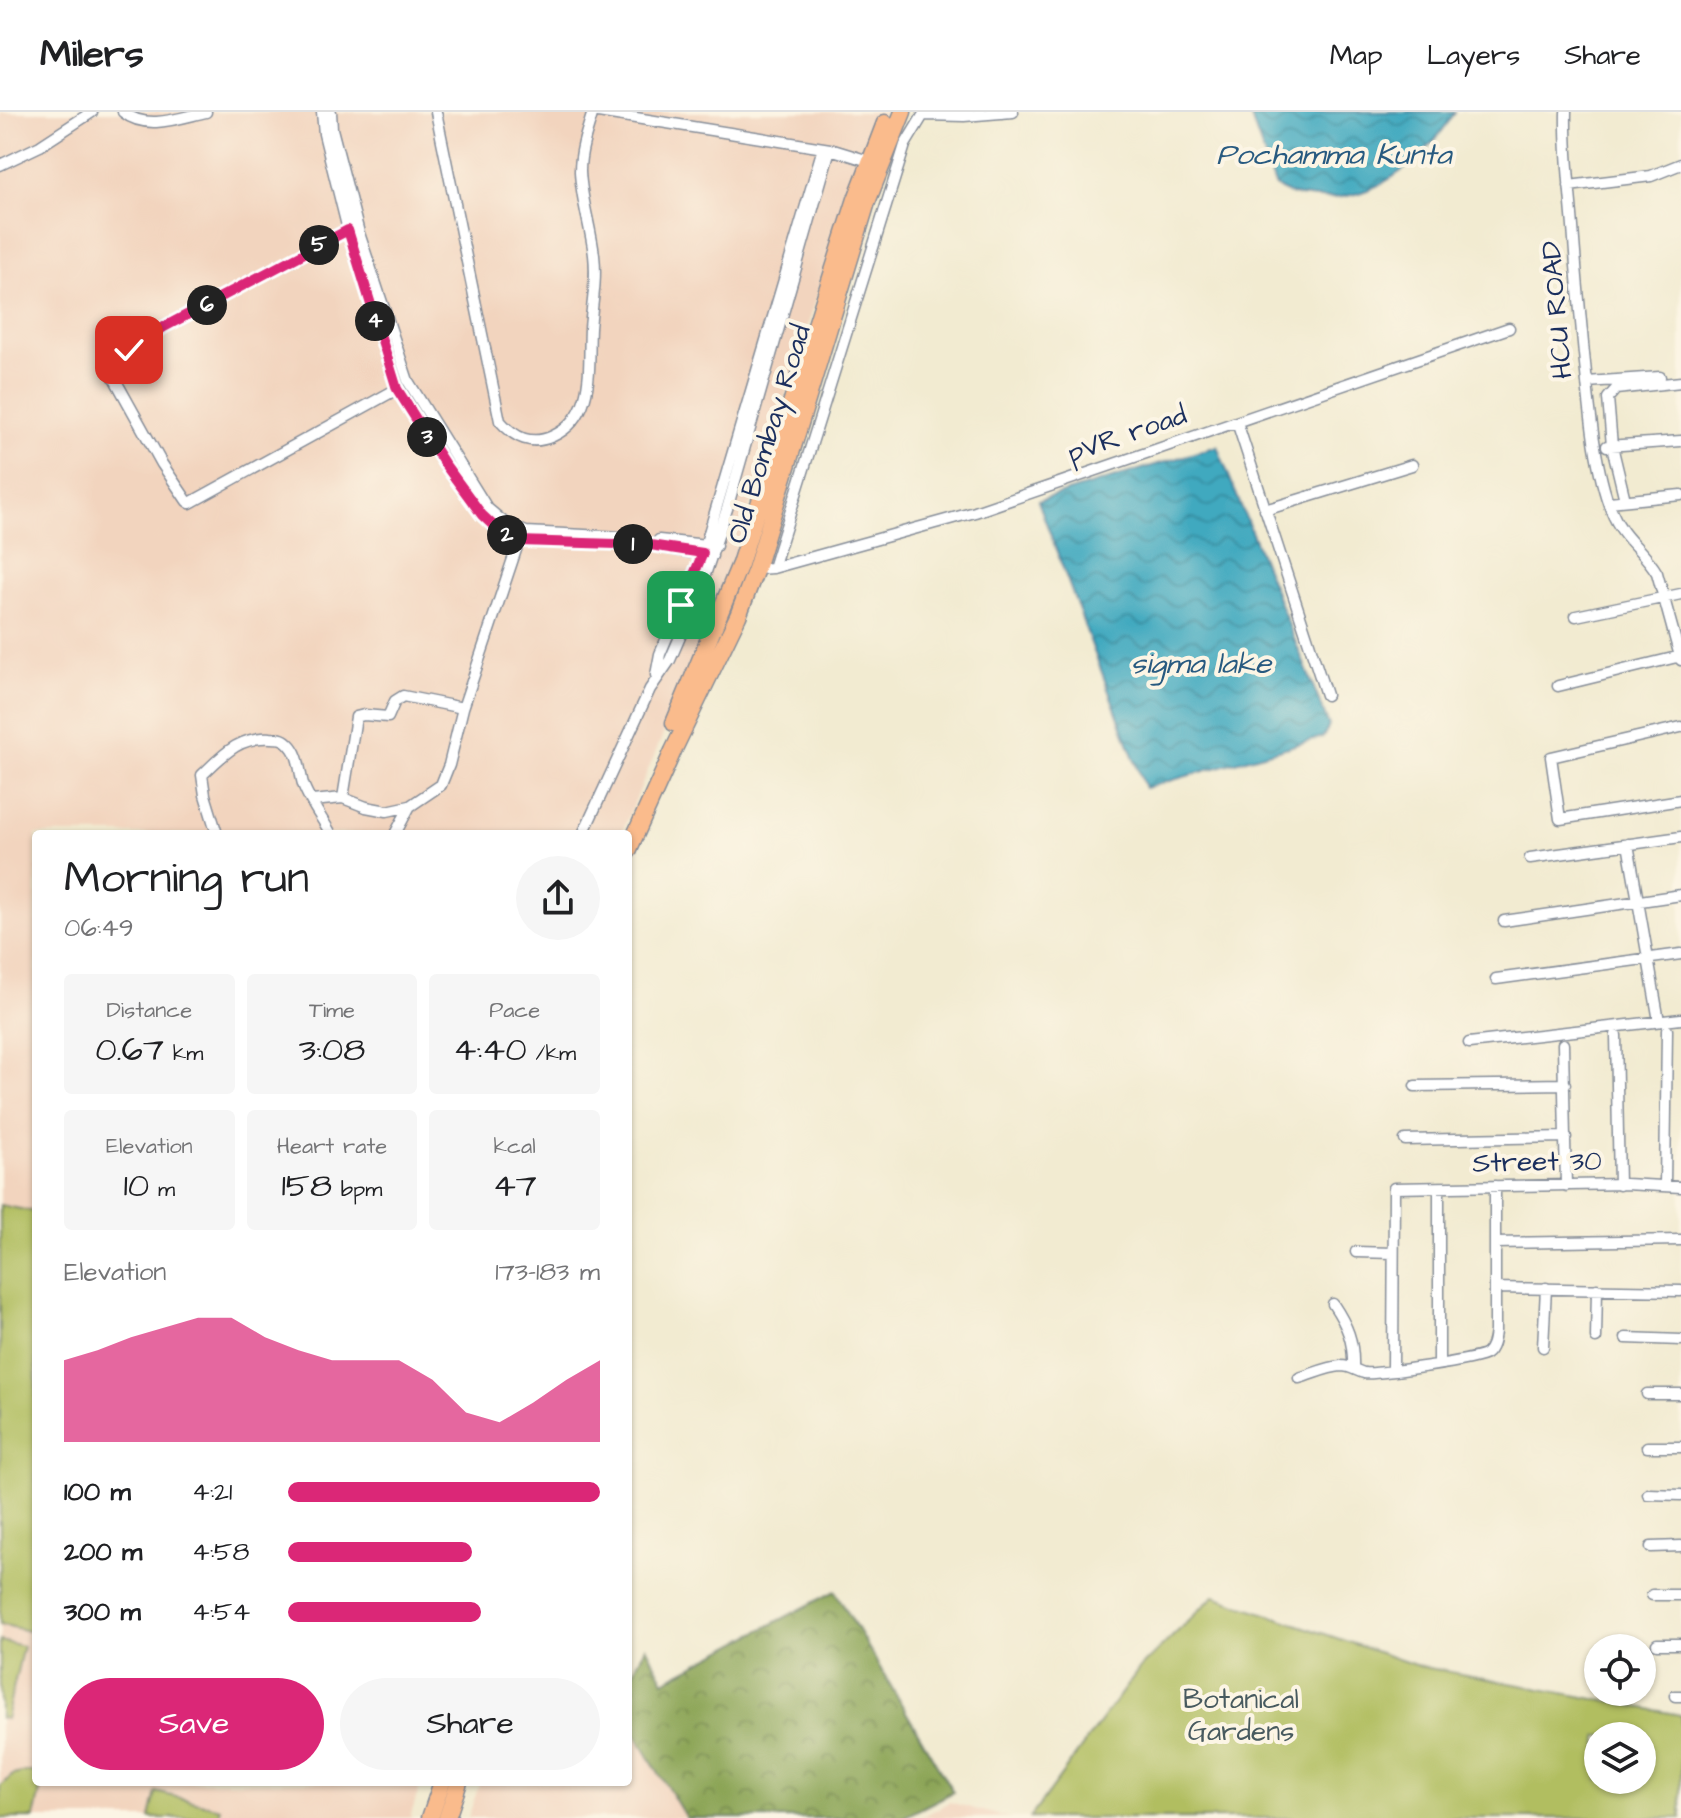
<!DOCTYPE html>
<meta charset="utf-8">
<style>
:root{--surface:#fff;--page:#f6f6f6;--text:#202124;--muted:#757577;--line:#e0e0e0;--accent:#db2777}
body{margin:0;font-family:"Architects Daughter",sans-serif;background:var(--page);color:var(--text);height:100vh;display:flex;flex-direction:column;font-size:30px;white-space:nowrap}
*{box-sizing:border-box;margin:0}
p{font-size:26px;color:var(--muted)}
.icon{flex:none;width:44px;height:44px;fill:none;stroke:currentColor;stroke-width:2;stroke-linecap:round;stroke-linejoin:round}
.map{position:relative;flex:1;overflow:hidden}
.details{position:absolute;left:32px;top:718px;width:600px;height:956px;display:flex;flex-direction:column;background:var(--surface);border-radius:8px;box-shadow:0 2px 6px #0004}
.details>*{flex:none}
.fabs{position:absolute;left:1584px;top:1522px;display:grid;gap:16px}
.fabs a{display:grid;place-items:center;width:72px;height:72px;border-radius:50%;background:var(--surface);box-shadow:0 2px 6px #0004;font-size:40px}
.pin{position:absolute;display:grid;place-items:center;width:68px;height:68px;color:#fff;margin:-34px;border-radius:16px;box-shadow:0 4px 12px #0006}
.km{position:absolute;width:40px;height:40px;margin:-20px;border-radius:50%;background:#222;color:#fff;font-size:22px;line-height:40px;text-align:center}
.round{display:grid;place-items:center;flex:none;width:84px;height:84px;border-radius:42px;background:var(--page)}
.summary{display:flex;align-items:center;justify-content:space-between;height:136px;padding:0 32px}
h1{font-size:44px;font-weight:600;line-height:60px}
.metrics{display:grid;grid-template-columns:repeat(3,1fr);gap:12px;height:136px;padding:8px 32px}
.metrics div{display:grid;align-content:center;border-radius:8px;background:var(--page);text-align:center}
.metrics b{font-size:34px;font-weight:600}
.metrics small{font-size:22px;font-weight:400}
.metrics p{font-size:22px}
.chart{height:224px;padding:16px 32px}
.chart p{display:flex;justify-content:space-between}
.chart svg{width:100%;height:144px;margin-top:8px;fill:var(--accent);opacity:.7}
.primary-button{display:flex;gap:16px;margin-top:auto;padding:16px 32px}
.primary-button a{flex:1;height:92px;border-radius:48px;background:var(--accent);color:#fff;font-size:32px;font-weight:600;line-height:92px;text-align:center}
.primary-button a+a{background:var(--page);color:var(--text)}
ul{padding:0 32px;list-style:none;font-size:26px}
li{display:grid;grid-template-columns:128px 96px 1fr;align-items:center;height:60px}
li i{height:20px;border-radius:10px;background:var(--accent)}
header{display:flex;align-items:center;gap:48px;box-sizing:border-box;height:112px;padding:0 40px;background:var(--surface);border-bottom:2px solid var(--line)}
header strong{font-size:38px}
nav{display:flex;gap:44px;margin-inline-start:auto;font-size:28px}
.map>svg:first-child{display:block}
</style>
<header>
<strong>Milers</strong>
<nav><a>Map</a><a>Layers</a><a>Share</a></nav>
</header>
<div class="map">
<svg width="1681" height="1706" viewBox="0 0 1681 1706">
<defs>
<pattern id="forest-crowns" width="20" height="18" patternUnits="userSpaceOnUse" patternTransform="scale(2)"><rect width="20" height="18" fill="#8ca556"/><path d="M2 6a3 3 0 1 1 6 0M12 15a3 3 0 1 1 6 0" fill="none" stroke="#72874a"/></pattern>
<pattern id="water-waves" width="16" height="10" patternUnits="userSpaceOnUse" patternTransform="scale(2)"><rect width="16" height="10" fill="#3fa9bf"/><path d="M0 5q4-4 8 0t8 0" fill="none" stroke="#348a9e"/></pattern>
</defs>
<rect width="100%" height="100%" fill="#fcf5e5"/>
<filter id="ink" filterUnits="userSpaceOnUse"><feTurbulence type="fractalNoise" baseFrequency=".0125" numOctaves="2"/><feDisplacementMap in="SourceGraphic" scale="16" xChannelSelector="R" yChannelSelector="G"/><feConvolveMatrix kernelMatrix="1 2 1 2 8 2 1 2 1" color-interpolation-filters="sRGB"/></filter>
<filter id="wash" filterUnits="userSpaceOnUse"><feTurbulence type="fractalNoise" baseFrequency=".006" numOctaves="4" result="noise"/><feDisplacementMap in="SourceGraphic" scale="32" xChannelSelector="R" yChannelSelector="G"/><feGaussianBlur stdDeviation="1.8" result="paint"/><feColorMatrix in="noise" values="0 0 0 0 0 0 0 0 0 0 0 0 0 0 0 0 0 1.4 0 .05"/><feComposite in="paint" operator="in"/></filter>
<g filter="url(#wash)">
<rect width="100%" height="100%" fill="#f2ebd1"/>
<!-- built -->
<path fill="#f2d4be" d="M0 0H885L854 67 724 479 621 722H36V1100L0 1093Z
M0 1512 36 1521V1670H421L410 1706H0Z
M628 1614 688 1706H468L480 1670H628Z
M949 1690 1009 1706H921Z"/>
<!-- green -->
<path fill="#b1be60" stroke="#66765f" stroke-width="2" fill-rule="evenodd" d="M0 1093 36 1100V1521L0 1512Z
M1214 1484 1418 1554 1681 1603V1706H1030L1139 1557ZM1598 1624H1642V1668H1598Z
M0 1529 23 1534 6 1607 0 1606Z
M26 1660H36V1670H42L34 1706H0V1674L13 1663Z
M156 1680 220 1696 217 1706H150Z"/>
<!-- forest -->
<path fill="url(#forest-crowns)" stroke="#546a5a" stroke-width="2" d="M835 1479 953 1680 902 1706H686L628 1610V1570L646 1535 664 1569Z"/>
<!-- water -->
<path fill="url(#water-waves)" stroke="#2d6c8e" stroke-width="2" d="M1249 0H1455C1424 50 1370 94 1308 85 1296 84 1283 82 1275 73Z
M1217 334 1329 614 1323 625 1145 676 1038 389Z"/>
</g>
<g filter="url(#ink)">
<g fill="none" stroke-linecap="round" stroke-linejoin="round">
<defs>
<path id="minor" d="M123 0C146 19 179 6 206 0
M322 0 324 22 348 118 397 277 444 351 482 403 498 418 519 429 650 433 712 444
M331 0 332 17 359 121 408 269 487 396 506 412 526 420 623 425
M436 0 500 309C515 326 531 334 553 324 596 304 588 255 590 216 592 192 597 168 594 143 591 116 581 87 580 59 580 39 587 19 593 0
M598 0 830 37 869 49
M1566 0C1565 39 1570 77 1573 115 1576 158 1580 200 1584 242 1589 288 1594 356 1611 398 1623 428 1643 437 1657 461L1681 548
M924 3 964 4 1013 0
M0 53 40 34 92 0
M1569 74 1651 64 1681 52
M348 118 164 215 118 247 112 262 162 352 187 389 190 391 397 277
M1587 270 1660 265
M1237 310 1326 583
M1607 334 1681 329
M1625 388 1612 334 1608 286 1616 277 1681 270
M1609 390 1681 383
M1265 398 1412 353
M659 428 716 434
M773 456 905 33 925 0
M756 457 773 456 975 400 1509 216
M1576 504 1681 482
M656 563 660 542 703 441 823 36
M1558 574 1681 544
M1681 615 1551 645 1560 707 1681 688
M343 686 356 605 364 603 388 605 395 589 403 584 463 596
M312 689 343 686 366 695 387 699 410 694 441 673 449 653 463 596 519 429
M217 722 205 683 202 663C223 643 239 624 271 626 278 626 283 626 288 631 300 642 299 658 303 672 309 689 322 706 331 722
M395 722 410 694
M583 722 650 577 670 548 699 481 727 397 830 37
M1628 732 1659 909
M1530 746 1681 725
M1504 809 1681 783
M1496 867 1681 842
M1616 923 1619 1073
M1469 931 1681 907
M1563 932 1566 1074
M1415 974 1565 972
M1405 1028 1566 1025
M1665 1073 1667 918
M1439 1076V1251
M1496 1131 1681 1128
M1356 1140 1393 1141
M1495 1176 1681 1179
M1333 1192C1347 1213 1354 1229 1353 1255
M1596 1226 1597 1177
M1626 1226 1681 1228
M1543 1235 1546 1176
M1393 1259 1394 1076 1625 1072 1681 1075
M1299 1266C1313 1262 1327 1255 1341 1254 1351 1254 1356 1259 1364 1261 1375 1263 1479 1248 1486 1242 1493 1237 1494 1227 1495 1219V1074
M1647 1282H1681
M1647 1335H1681
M1648 1382 1681 1383
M1651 1435 1681 1434
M1652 1483H1681
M1657 1532H1681
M1675 1584H1681"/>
<path id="primary" d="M674 611 740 452 856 87 885 11
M628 739 673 639 738 504 756 457 867 90 903 0
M430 1706 442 1670
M447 1706 459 1670"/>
</defs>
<!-- minor casing -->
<use href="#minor" stroke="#868d98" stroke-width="13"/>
<!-- primary casing -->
<use href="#primary" stroke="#868d98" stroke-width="19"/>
<!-- minor -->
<use href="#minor" stroke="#fff" stroke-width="10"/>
<!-- primary -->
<use href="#primary" stroke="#fabb8c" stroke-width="16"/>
</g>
</g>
<g fill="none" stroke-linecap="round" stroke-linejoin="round" filter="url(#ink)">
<defs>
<path id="route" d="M129 238 164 215 348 118 397 277 444 351 482 403 498 418 519 429 650 433 703 441 681 493"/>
</defs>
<!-- route casing -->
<use href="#route" stroke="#fff" stroke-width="16"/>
<!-- route -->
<use href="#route" stroke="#db2777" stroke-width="10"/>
</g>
<g text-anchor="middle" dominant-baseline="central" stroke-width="8" stroke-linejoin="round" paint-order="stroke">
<!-- street labels -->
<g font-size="28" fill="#1b2f5e" stroke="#fcf5e5">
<text transform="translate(1557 198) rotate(-95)">HCU ROAD</text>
<text transform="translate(769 322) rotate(-73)">Old Bombay Road</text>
<text transform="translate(1127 322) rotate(-19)">pVR road</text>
<text transform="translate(1537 1050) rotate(-1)">Street 30</text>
</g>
<!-- park labels -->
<g font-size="28" fill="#485a5f" stroke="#fcf5e5">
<text x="1241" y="1587">Botanical<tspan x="1241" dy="32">Gardens</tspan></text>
</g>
<!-- water labels -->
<g font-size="30" font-style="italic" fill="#285a80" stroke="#fcf5e5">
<text x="1334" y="43">Pochamma Kunta</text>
<text x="1201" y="552">sigma lake</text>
</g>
</g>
</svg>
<div class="fabs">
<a><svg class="icon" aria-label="locate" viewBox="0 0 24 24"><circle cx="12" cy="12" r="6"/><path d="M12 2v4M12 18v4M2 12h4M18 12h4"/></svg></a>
<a><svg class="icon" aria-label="layers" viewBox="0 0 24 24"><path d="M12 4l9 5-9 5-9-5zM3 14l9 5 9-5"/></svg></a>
</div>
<div class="pin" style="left:681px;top:493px;background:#1e9e55"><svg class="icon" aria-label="arrive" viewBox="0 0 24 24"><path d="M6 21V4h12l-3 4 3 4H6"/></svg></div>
<div class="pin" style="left:129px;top:238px;background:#d93025"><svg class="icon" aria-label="check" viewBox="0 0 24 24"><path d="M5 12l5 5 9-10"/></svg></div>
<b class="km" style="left:633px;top:432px">1</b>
<b class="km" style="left:507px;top:423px">2</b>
<b class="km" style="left:427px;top:325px">3</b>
<b class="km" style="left:375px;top:209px">4</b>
<b class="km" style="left:319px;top:133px">5</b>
<b class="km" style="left:207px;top:193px">6</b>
<section class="details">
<div class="summary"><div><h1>Morning run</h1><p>06:49</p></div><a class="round"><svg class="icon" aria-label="share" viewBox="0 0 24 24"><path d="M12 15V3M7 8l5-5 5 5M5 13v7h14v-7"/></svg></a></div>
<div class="metrics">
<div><p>Distance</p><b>0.67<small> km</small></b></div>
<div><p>Time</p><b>3:08</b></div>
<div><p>Pace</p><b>4:40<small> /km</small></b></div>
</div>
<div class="metrics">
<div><p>Elevation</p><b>10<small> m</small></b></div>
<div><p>Heart rate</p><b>158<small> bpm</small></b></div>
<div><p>kcal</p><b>47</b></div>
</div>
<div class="chart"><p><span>Elevation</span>173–183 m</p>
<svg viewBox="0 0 160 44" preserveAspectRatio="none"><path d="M0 44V19L10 16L20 12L30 9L40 6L50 6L60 12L70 16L80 19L90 19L100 19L110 25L120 35L130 38L140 32L150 25L160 19V44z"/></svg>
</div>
<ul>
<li><b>100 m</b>4:21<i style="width:100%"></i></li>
<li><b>200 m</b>4:58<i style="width:59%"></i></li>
<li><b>300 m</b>4:54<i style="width:62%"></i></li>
</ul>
<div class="primary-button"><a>Save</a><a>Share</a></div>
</section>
</div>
